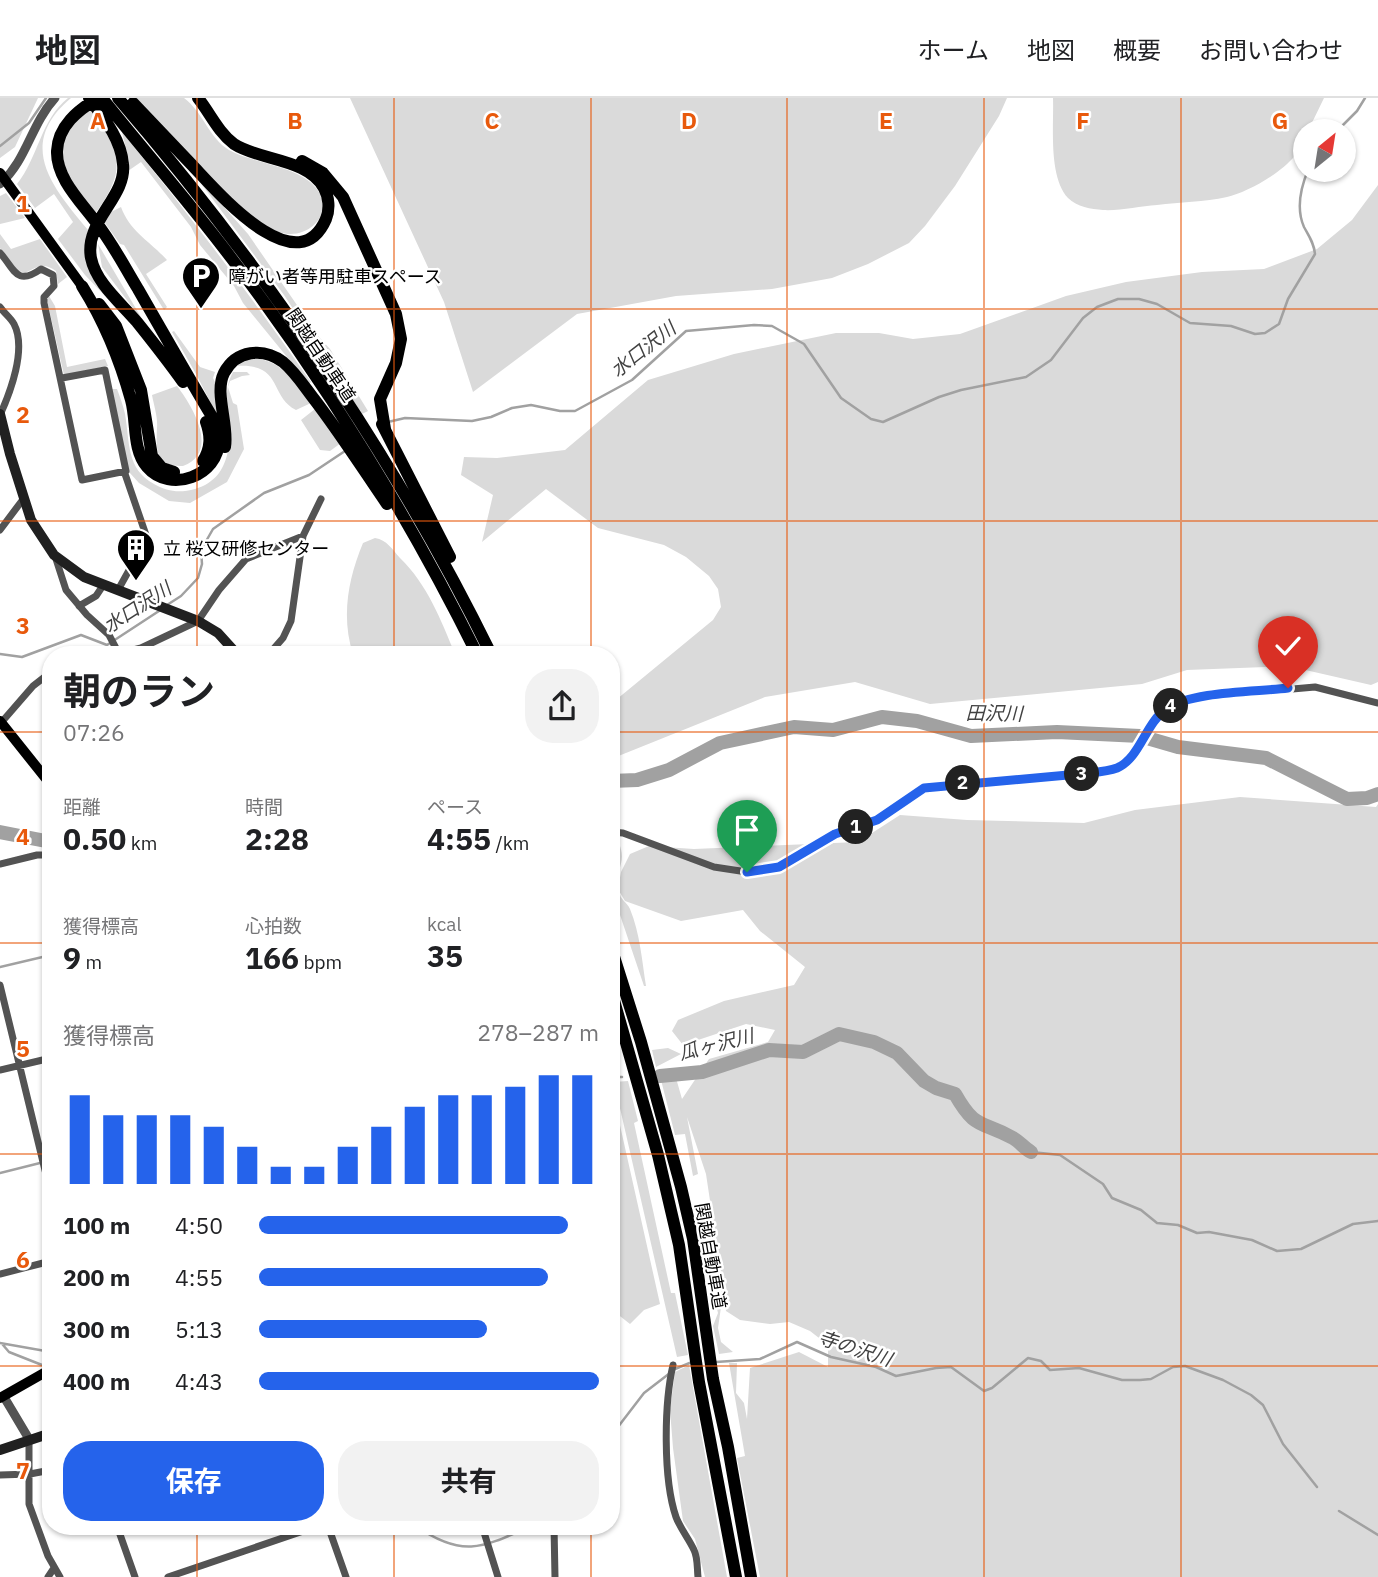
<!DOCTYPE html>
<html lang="ja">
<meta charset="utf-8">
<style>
:root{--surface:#fff;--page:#f2f2f2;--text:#202124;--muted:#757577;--line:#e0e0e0;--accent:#2563eb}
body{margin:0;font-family:"IBM Plex Sans","Noto Sans JP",sans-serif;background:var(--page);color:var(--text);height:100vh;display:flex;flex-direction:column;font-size:26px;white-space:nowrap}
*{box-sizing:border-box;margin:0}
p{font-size:23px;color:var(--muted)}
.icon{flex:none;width:38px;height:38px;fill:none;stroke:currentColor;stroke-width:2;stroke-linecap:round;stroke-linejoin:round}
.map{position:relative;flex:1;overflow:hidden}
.details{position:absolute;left:42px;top:548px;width:578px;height:889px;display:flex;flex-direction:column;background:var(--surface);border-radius:28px;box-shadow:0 2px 5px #0004}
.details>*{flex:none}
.needle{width:46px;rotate:30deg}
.controls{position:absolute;left:1293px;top:21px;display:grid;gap:14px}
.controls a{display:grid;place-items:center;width:63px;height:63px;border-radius:50%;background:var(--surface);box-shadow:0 2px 5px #0004;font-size:35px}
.pin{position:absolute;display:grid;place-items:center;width:60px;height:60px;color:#fff;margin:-72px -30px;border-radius:50% 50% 50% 0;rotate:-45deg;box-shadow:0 0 7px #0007}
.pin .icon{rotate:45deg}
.km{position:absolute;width:35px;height:35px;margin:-18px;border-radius:50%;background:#222;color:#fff;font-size:19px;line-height:35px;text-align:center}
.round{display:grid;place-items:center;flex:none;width:74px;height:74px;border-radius:28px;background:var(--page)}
.overview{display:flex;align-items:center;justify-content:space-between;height:119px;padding:0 21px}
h1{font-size:38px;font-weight:700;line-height:52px}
.stats{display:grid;grid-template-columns:repeat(3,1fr);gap:10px;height:119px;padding:7px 21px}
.stats div{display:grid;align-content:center}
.stats b{font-size:30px;font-weight:700}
.stats small{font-size:19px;font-weight:400}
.stats p{font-size:19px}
.chart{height:196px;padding:14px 21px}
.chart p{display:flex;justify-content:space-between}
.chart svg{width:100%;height:126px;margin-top:7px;stroke:var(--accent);stroke-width:6}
.button{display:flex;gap:14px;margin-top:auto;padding:14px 21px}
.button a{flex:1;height:80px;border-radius:28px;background:var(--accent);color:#fff;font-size:28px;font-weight:700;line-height:80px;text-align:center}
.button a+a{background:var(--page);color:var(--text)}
ul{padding:0 21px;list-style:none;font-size:23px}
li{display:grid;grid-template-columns:112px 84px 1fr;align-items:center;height:52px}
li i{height:18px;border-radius:9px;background:var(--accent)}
header{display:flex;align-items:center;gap:42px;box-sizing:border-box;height:98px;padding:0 35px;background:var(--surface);border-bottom:2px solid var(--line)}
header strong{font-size:33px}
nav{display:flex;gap:38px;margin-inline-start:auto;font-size:24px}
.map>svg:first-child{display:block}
</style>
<header>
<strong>地図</strong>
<nav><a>ホーム</a><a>地図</a><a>概要</a><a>お問い合わせ</a></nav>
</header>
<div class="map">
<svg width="1378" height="1479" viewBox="0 0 1378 1479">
<rect width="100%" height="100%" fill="#fff"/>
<!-- green -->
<path fill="#dadada" d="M0 0H38L15 49 0 60Z
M68 0H71C15 47 53 90 88 132L85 148 106 199 85 177 58 141 73 124 54 96 35 110 17 86C38 60 41 21 68 0Z
M136 0H184C203 14 209 40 229 52 254 66 299 68 316 90 337 116 306 144 279 134 237 119 168 35 136 0Z
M350 0H1007L999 18 955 88 925 128 909 145 868 166 832 180 772 191 676 198 577 216 473 294 444 204Z
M1053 0H1324L1308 33H1306C1306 63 1252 93 1227 99 1204 104 1180 104 1157 107 1140 108 1120 113 1103 112 1091 111 1077 109 1068 100 1048 78 1054 28 1053 0Z
M89 9C120 54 129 69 95 116 79 95 52 63 66 34 71 25 82 16 89 9Z
M122 34C188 115 251 198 311 284L309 286 243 205 234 188 200 147 191 129 141 64 128 73 129 63Z
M191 72 248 136 319 239 330 251 368 313 362 316 284 197Z
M1378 87V584L1371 587 1288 568 1187 572 1142 586 930 606 855 584 765 599 611 661V606L713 522 721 509 718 491 709 478 686 459 664 447 598 430 546 391 482 444 493 397 461 377 464 359 497 360 565 352 648 282 734 256 836 235H879L913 241 960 236 1066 198 1126 184 1202 174 1264 171 1317 151 1352 122Z
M6 95 25 120 0 126V98Z
M121 109C130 134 151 144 167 162L146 176 167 209 164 212 124 147 120 146 105 125 111 114Z
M0 136 11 151 40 141 67 179 58 186 56 173C43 164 38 169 25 175L14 171 0 150Z
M98 146 145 226 102 169Z
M49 198 55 208 67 269 105 261 108 268 64 277 47 202Z
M174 233 200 269 215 274 213 280 216 286 219 321 196 276 172 234Z
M250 260C282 261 292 282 311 305L296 312C269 298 283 265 237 268Z
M233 274H247L250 277 242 278 230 283 228 289 233 305 237 307 244 351 227 384 190 405 169 403 139 385 129 374 112 291H117C120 299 123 307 125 316 130 344 126 371 154 386 168 394 180 395 195 391 215 385 224 372 228 353 234 327 219 299 233 274Z
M177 288C193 309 220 354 183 368 155 369 156 351 157 330 158 319 154 308 152 297Z
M315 311 341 345 330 353 320 352 301 322Z
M375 440C387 442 392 451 400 460 427 486 441 522 455 556H353C341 519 348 481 363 445Z
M1240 699 1376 709 1378 706V1479H760L737 1360 745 1358 729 1265H737L736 1295 744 1305 747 1321 750 1270 799 1254 828 1269V1247L810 1233 789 1224 770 1226 740 1222 726 1213 723 1195 718 1230 721 1244 733 1254 719 1256 713 1228 718 1215 713 1194 720 1186 723 1189 706 1076 687 1019 698 1076 693 1078 685 1036 675 1037 661 982 676 980 682 1001 709 961 768 944 775 932 746 926 683 947 672 933 678 922 724 903 794 887 805 869 760 833 743 812 681 823 625 803 619 793C620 802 627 804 630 811 640 835 642 863 646 888H644L617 808H611V741L618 743C629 766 613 772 618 791L621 774 630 756 649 748 694 751 858 744 900 717 967 722 1084 725 1135 712Z
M668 950 681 956 656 969 652 952Z
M628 983 638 1023 634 1025 671 1195H675L688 1257 677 1259 614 984Z
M611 987 660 1206 644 1212 630 1226 611 1211Z
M689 1267 727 1479H705L695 1441 683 1423 673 1350 670 1312 675 1274Z"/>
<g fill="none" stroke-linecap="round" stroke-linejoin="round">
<!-- stream -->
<path stroke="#a1a1a1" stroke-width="2.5" d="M1337 33 1357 13 1365 0
M0 48 29 25 46 0
M388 324 405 320 472 323 491 319 512 310 531 307 560 313H575L632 282 686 233 754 227 772 228 804 246 841 300 871 321 883 324 939 299 961 292 1026 279 1051 262 1083 220 1097 209 1118 201H1139L1157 206 1190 225 1231 228 1255 236 1265 235 1279 226 1288 201 1315 156C1314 145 1309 138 1304 129 1296 111 1301 89 1308 72
M167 507 181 498 198 480 202 466 201 452 213 431 264 395 309 377 345 353
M0 556 22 559 81 537 107 547 162 511
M0 869 51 857
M611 979H622
M1031 1054 1060 1057 1103 1086 1112 1100 1141 1112 1157 1125 1178 1127 1197 1135 1209 1134 1252 1142 1277 1153 1301 1151 1353 1126 1378 1123
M0 1075 40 1065
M0 1245 51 1254
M3 1247 9 1254 42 1267
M716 1264 760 1261 797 1244 831 1259 876 1269 896 1278 936 1270 951 1269 984 1293 992 1290 1028 1260 1041 1263 1050 1272 1079 1270 1122 1282H1140L1151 1281 1173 1269 1185 1268 1223 1282 1251 1297 1263 1307 1283 1346 1317 1389
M675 1271 692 1264
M611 1338 644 1295 670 1275
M1339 1413 1378 1437
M416 1428C463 1461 484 1449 531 1428"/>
<!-- river -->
<path stroke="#a1a1a1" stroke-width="14" d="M611 683 637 682 669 672 720 645 794 629 833 632 882 619 917 623 971 638 1057 634 1140 638 1178 649 1266 660 1347 701 1367 700 1378 696
M0 734 51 744
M660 978 702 974 769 952 803 954 839 936 874 944 897 955 924 983 936 990 955 996C976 1033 981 1022 1013 1040 1020 1044 1024 1050 1031 1054"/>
<!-- minor -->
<path stroke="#535353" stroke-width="7" d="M0 155C14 170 16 189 41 171L53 177 54 188 44 199V205L82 382 126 373 105 272 62 280
M0 209C4 215 11 220 14 226 27 251 10 295 0 317
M0 432 24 400
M55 458 66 492 87 517 109 537 119 556
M118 492 147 440 124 373
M79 508 96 498 104 486
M118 556 141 550 198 523 219 492 246 461 303 438
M269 556 283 540 291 523 303 438 321 401
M0 626 33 588 51 574
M611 734 623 735 714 769 747 774 779 769 835 736 877 722 924 689 1090 675C1101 673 1114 673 1122 667 1129 662 1135 653 1139 645 1154 622 1165 609 1192 600L1315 589 1378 605
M0 766 37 757H51
M0 887 51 1097
M0 972 51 960
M0 1176 51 1163
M673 1267C664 1306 663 1381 676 1419 680 1430 689 1441 694 1452 698 1460 697 1470 698 1479
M29 1341V1406L48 1458 60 1479
M0 1377 30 1376 51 1372
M117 1428 135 1479
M328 1428 346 1479
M482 1428 498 1479
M554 1428 555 1479
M48 1479 54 1470
M168 1479 318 1428"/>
<!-- tertiary -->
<path stroke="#535353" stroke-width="9" d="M0 86C27 62 31 26 55 0
M4 1299 29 1341"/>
<!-- secondary -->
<path stroke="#202020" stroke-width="10" d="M0 316 10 356 31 422 54 457 84 479 198 523 218 535 237 556
M0 1352 51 1335"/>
<!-- primary -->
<path stroke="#000" stroke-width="10" d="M0 75 82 188
M0 623 51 687
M0 1300 51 1271"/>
<!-- motorway -->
<path stroke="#000" stroke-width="12" d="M89 0C103 19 121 41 123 66 127 99 84 123 91 160 96 185 121 205 137 224 153 244 168 263 183 284
M102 0C145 54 190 105 232 161 326 285 408 417 477 556
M118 0C265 171 392 354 491 556
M133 5C153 26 173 47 192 67 216 92 297 188 326 121 330 111 329 99 324 90 307 60 260 63 234 46 218 34 210 15 198 0
M302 63 323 75 343 99 396 216 401 241 396 265 380 301 385 331
M82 188C104 223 120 262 131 302 137 324 132 351 147 369 170 396 219 378 219 342 218 333 215 325 211 317 186 275 162 233 138 191 124 168 112 144 95 123 81 104 56 80 57 53 58 28 78 12 98 0
M99 206 116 228 141 292 152 358 162 370 174 374
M382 326 450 459
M225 349C229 327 214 295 224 275 236 252 263 249 283 264 295 274 304 288 314 301 340 335 363 371 387 406
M203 363C211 350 211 338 206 324
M611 849 641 944 681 1089 693 1141 713 1281 728 1349 751 1479
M611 892 658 1057 679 1147 699 1284 736 1479"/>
</g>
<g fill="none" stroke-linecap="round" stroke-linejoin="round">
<defs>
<path id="route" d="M747 774 779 769 835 736 877 722 924 690 1090 675C1099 674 1109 673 1117 670 1140 660 1145 626 1166 611 1192 593 1255 594 1288 590"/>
</defs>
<!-- route casing -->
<use href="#route" stroke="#fff" stroke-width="14"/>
<!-- route -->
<use href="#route" stroke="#2563eb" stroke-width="9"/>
</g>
<!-- grid -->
<path fill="none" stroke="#e8590c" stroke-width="2" stroke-opacity="0.55" d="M197 0V556M394 0V556M591 0V556M787 0V1479M984 0V1479M1181 0V1479M0 211H1378M0 423H1378M0 634H51M611 634H1378M0 845H51M611 845H1378M0 1056H51M611 1056H1378M0 1268H51M611 1268H1378M197 1428V1479M394 1428V1479M591 1428V1479"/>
<!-- icons -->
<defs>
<symbol id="parking-pin" viewBox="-11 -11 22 30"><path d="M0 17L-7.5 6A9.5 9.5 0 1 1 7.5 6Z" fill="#000" stroke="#fff"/><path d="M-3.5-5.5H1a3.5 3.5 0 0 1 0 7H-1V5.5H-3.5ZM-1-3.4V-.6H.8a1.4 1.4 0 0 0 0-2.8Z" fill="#fff"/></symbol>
<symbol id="building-pin" viewBox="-11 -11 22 30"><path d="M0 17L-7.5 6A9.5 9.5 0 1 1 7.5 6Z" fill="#000" stroke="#fff"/><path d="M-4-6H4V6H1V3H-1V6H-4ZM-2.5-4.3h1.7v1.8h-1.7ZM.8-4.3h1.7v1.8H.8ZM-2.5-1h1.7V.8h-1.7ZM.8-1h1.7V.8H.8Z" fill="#fff"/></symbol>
</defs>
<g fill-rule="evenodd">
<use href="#parking-pin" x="179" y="156" width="44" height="60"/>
<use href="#building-pin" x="114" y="428" width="44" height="60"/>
</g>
<g text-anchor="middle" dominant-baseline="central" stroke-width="5" stroke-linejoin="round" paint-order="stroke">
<!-- poi labels -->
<g font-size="18" fill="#000" stroke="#fff" text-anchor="start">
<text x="228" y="178">障がい者等用駐車スペース</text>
<text x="163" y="450">立 桜又研修センター</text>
</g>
<!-- street labels -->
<g font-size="18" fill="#000" stroke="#fff">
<text transform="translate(321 257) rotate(56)">関越自動車道</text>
<text transform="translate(711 1158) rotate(80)">関越自動車道</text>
</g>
<!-- water labels -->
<g font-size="19" font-style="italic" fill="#424242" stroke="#fff">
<text transform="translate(643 251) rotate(-38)">水口沢川</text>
<text transform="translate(137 509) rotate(-33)">水口沢川</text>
<text transform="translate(994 615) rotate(1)">田沢川</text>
<text transform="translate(716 946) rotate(-14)">瓜ヶ沢川</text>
<text transform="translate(855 1250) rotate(18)">寺の沢川</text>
</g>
</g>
<g font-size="23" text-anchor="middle" font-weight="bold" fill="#e8590c" stroke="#fff" stroke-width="5" stroke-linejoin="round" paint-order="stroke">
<text x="98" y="31">A</text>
<text x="295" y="31">B</text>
<text x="492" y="31">C</text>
<text x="689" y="31">D</text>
<text x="886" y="31">E</text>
<text x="1083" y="31">F</text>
<text x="1280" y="31">G</text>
<text x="23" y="114">1</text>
<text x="23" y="325">2</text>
<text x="23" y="536">3</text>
<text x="23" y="747">4</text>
<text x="23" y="959">5</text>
<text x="23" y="1170">6</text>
<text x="23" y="1381">7</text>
</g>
</svg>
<div class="controls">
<a><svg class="needle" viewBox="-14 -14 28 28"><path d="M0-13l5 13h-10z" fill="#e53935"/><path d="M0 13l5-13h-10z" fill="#757577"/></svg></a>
</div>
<div class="pin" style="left:747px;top:774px;background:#1e9e55"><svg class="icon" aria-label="arrive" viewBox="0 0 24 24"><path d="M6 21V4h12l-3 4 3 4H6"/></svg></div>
<div class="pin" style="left:1288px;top:590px;background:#d93025"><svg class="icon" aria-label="check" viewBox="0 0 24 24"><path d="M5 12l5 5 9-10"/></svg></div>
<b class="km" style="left:856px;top:729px">1</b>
<b class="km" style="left:963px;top:685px">2</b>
<b class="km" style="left:1082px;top:676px">3</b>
<b class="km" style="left:1171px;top:608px">4</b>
<section class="details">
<div class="overview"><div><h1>朝のラン</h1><p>07:26</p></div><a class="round"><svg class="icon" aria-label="share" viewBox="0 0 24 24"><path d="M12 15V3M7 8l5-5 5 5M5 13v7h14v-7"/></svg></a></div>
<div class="stats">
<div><p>距離</p><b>0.50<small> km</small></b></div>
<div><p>時間</p><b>2:28</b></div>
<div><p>ペース</p><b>4:55<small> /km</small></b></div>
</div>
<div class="stats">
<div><p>獲得標高</p><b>9<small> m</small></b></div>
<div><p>心拍数</p><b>166<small> bpm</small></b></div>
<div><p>kcal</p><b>35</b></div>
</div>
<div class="chart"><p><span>獲得標高</span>278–287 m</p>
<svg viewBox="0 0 160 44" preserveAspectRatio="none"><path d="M5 44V13M15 44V20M25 44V20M35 44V20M45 44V24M55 44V31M65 44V38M75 44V38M85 44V31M95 44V24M105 44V17M115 44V13M125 44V13M135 44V10M145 44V6M155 44V6"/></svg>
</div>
<ul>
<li><b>100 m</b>4:50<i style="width:91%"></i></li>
<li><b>200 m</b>4:55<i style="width:85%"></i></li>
<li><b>300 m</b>5:13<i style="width:67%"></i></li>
<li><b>400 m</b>4:43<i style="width:100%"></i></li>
</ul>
<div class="button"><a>保存</a><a>共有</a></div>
</section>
</div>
